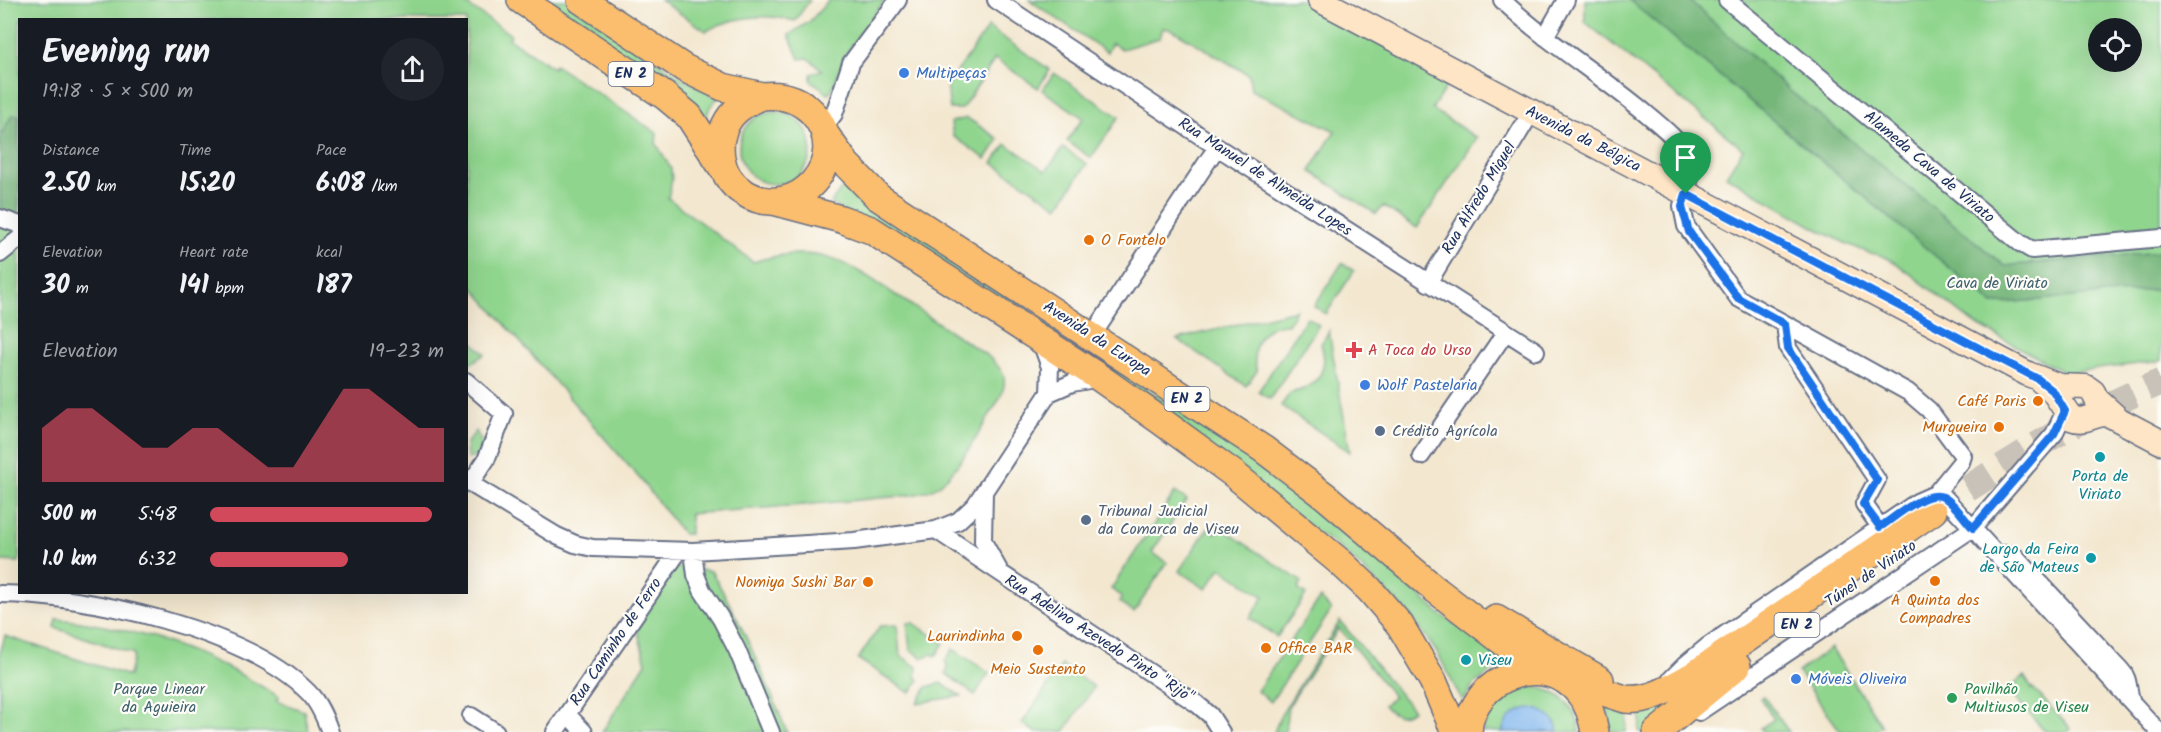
<!DOCTYPE html>
<meta charset="utf-8">
<style>
:root{--surface:#171b24;--page:#20242c;--text:#f1f3f6;--muted:#9ea1a6;--accent:#d1495b}
body{margin:0;font-family:Kalam,sans-serif;background:var(--page);color:var(--text);height:100vh;display:flex;flex-direction:column;font-size:22px;white-space:nowrap}
*{box-sizing:border-box;margin:0}
p{font-size:20px;color:var(--muted)}
.icon{flex:none;width:33px;height:33px;fill:none;stroke:currentColor;stroke-width:2;stroke-linecap:round;stroke-linejoin:round}
.map{position:relative;flex:1;overflow:hidden}
.drawer{position:absolute;left:18px;top:18px;width:450px;height:576px;display:flex;flex-direction:column;background:var(--surface);border-radius:0px;box-shadow:0 6px 24px #0002}
.drawer>*{flex:none}
.fabs{position:absolute;left:2088px;top:18px;display:grid;gap:12px}
.fabs a{display:grid;place-items:center;width:54px;height:54px;border-radius:50%;background:var(--surface);box-shadow:0 6px 24px #0002;font-size:30px}
.pin{position:absolute;display:grid;place-items:center;width:51px;height:51px;color:#fff;margin:-62px -26px;border-radius:50% 50% 50% 0;rotate:-45deg;box-shadow:0 0 6px #0007}
.pin .icon{rotate:45deg}
.round{display:grid;place-items:center;flex:none;width:63px;height:63px;border-radius:32px;background:var(--page)}
.headline{display:flex;align-items:center;justify-content:space-between;height:102px;padding:0 24px}
h1{font-size:33px;font-weight:700;line-height:45px}
.metrics{display:grid;grid-template-columns:repeat(3,1fr);gap:9px;height:102px;padding:6px 24px}
.metrics div{display:grid;align-content:center}
.metrics b{font-size:26px;font-weight:700}
.metrics small{font-size:16px;font-weight:400}
.metrics p{font-size:16px}
.chart{height:168px;padding:12px 24px}
.chart p{display:flex;justify-content:space-between}
.chart svg{width:100%;height:108px;margin-top:6px;fill:var(--accent);opacity:.7}
ul{padding:0 24px;list-style:none;font-size:20px}
li{display:grid;grid-template-columns:96px 72px 1fr;align-items:center;height:45px}
li i{height:15px;border-radius:8px;background:var(--accent)}
.map>svg:first-child{display:block}
</style>
<div class="map">
<svg width="2161" height="732" viewBox="0 0 2161 732">
<rect width="100%" height="100%" fill="#fdfcf7"/>
<filter id="ink" filterUnits="userSpaceOnUse"><feTurbulence type="fractalNoise" baseFrequency=".0167" numOctaves="2"/><feDisplacementMap in="SourceGraphic" scale="12" xChannelSelector="R" yChannelSelector="G"/><feConvolveMatrix kernelMatrix="1 2 1 2 8 2 1 2 1" color-interpolation-filters="sRGB"/></filter>
<filter id="wash" filterUnits="userSpaceOnUse"><feTurbulence type="fractalNoise" baseFrequency=".008" numOctaves="4" result="noise"/><feDisplacementMap in="SourceGraphic" scale="24" xChannelSelector="R" yChannelSelector="G"/><feGaussianBlur stdDeviation="1.35" result="paint"/><feColorMatrix in="noise" values="0 0 0 0 0 0 0 0 0 0 0 0 0 0 0 0 0 1.4 0 .05"/><feComposite in="paint" operator="in"/></filter>
<g filter="url(#wash)">
<rect width="100%" height="100%" fill="#f3e7cf"/>
<!-- green -->
<path fill="#90d58e" stroke="#568276" stroke-width="1.5" fill-rule="evenodd" d="M0 0H460L511 35 509 39 553 68 555 65 657 133 656 143 671 169 672 180 668 198 753 262C822 240 850 265 905 301 933 320 961 338 989 357 1004 371 1009 378 1000 398 984 423 960 471 936 487 921 497 887 497 869 499 809 505 750 509 690 514V534H683L641 480 467 281 466 20H20L19 562 0 561Z
M545 0H566L679 76 718 98 710 107 706 118Z
M660 0H810L795 21C764 13 734 16 706 31Z
M829 0H885L845 55 832 89 828 94 819 86 811 81V74L822 70 808 58 799 59 789 35 810 21Z
M1029 0H1301L1450 80 1432 109 1477 138 1417 228 1383 206 1376 214 1310 171 1335 131 1251 90 1249 75 1173 30 1163 28 1160 38 1122 49 1112 43 1107 52Z
M1585 0H1629L1993 304 2161 289V361L2065 373 1974 323 1896 263 1880 255 1869 253 1843 242 1817 229 1726 176 1743 149 1585 22Z
M1689 0H2161V252L2005 266 1790 91ZM2098 28H2132V62H2098Z
M988 27 1050 70 1038 88 995 59 962 109H950L947 86Z
M1054 73 1119 117 1091 158 1067 141 1083 118 1042 90Z
M739 148a36 36 0 1 1 72 0a36 36 0 1 1-72 0Z
M967 118 999 139 986 159 953 136 951 122Z
M1006 144 1046 171 1063 148 1087 164 1058 207 993 163Z
M846 182 1041 319 1295 488 1356 538 1440 614 1499 655 1501 660 1500 665 1473 685 1465 698 1461 699 1438 654 1409 613 1343 550 831 203Z
M1342 263 1354 271 1326 314 1314 306Z
M1296 310 1288 324C1261 324 1249 347 1257 371L1246 386 1177 339Z
M1307 317 1319 325 1270 399 1258 392Z
M1329 331V332L1350 452 1281 406 1290 393C1316 388 1330 371 1321 344Z
M467 337 485 354 467 366 466 338Z
M476 431 483 445 478 456 467 459 466 444Z
M1175 492 1187 500 1152 552 1167 563 1134 612 1119 602 1122 596 1111 589Z
M1220 527 1302 582 1298 589 1306 595 1277 637 1250 618 1264 597 1221 568 1206 589 1179 571 1208 528 1216 533Z
M676 567 711 571C742 623 764 676 787 732H602L646 663 637 629 647 608Z
M1320 598 1331 610 1271 702 1257 691Z
M57 619C141 628 208 652 279 697L276 701 304 711 308 732H0V653L5 636 129 676 134 654 55 628Z
M1340 621 1413 710C1400 718 1393 716 1384 705L1394 697 1339 628 1288 707 1285 732H1274L1281 715Z
M907 623H913L944 643 936 656 931 654 922 658 910 649Z
M897 625 900 655 917 667 916 676 919 680 910 693 858 659 880 626Z
M1831 648 1882 726 1873 732H1841L1798 672Z
M953 649 989 673 975 695 946 674 948 667 945 661Z
M1062 665 1094 687 1064 732H1035L1022 723Z
M2024 676 2032 689 2033 688 2071 729 2068 732H2046L2008 690Z
M941 683 961 696 917 703 927 687Z
M1534 687C1559 690 1577 706 1580 732H1483C1487 704 1506 688 1534 687Z
M1680 693 1670 709 1644 732H1639L1641 710Z
M1763 696 1789 732H1764L1761 728 1774 719 1760 698Z
M1607 706 1629 710 1626 732H1612Z"/>
<!-- forest -->
<path fill="#74b679" stroke="#48726c" stroke-width="1.5" d="M1629 0H1689L1790 91 2005 266 2161 252V289L1993 304Z
M12 115H19V221L0 217V134L2 133Z"/>
<!-- water -->
<path fill="#7fb6ee" stroke="#4d72a6" stroke-width="1.5" d="M1528 708C1544 709 1554 716 1559 732H1502C1506 718 1514 712 1528 708Z"/>
</g>
<g filter="url(#ink)">
<g fill="none" stroke-linecap="round" stroke-linejoin="round">
<!-- primary-tunnel -->
<path stroke="#c8c2b8" stroke-width="27" stroke-dasharray="27 14" stroke-linecap="butt" d="M1933 511C2007 464 2079 415 2161 382"/>
<defs>
<path id="street" d="M996 0 1217 147 1536 351
M1502 0C1547 43 1601 75 1648 115 1667 131 1684 144 1693 167L1682 206 1686 226 1738 298 1908 392 1929 410 1963 456 1961 462 1935 494
M1727 0 2020 243 2032 250 2161 238
M1545 37 1566 0
M823 128 834 114 851 63 898 0
M0 218 20 225
M0 254 20 238
M1428 283 1531 113
M1785 324 1788 348 1877 480 1864 504 1880 527
M1092 336 1217 147
M1041 342 1050 367 1049 393 1072 383 1100 378
M466 381 504 414 486 460 473 479
M1421 456 1505 333
M466 481 557 536 575 544 593 548 693 551 854 541 936 530 958 521 975 505 1049 393
M984 492 983 541 999 570
M936 530 1197 704 1210 715 1221 732
M693 551 696 575 702 590 721 619 737 650 771 732
M1994 553 2013 555 2016 557 2121 670C2130 679 2127 690 2132 702
M0 594C87 595 245 629 308 692 319 703 325 718 330 732
M1671 679 1685 665 1708 646 1917 502 1935 494 1945 498 2159 732
M1699 712 1973 528 2054 434 2065 411
M567 714 584 732
M471 716 496 732
M555 732 678 552"/>
<path id="secondary" d="M1320 0 2028 374 2059 386 2086 387 2093 392 2097 400 2117 418
M2041 381 2053 391 2071 418C2085 424 2094 413 2108 414L2161 442"/>
<path id="primary" d="M521 0 665 96 689 116 722 167
M581 0 684 68 723 87 762 96
M762 96C781 94 798 98 812 112 855 158 796 226 743 192 718 177 713 139 731 116 739 106 750 101 762 96Z
M827 137 846 164 878 197 1263 449 1325 496 1436 590 1542 672
M777 202 841 219 871 230 1100 378 1161 421 1235 475 1340 562 1369 589 1400 625 1433 681 1455 732
M1496 619 1600 680
M1563 679 1625 699C1651 702 1672 687 1694 675L1933 511
M1468 732C1471 677 1545 649 1580 694 1590 706 1592 718 1595 732
M1657 732 1737 666"/>
</defs>
<!-- street casing -->
<use href="#street" stroke="#676f86" stroke-width="20"/>
<!-- secondary casing -->
<use href="#secondary" stroke="#676f86" stroke-width="27"/>
<!-- primary casing -->
<use href="#primary" stroke="#676f86" stroke-width="30"/>
<!-- street -->
<use href="#street" stroke="#fff" stroke-width="16"/>
<!-- secondary -->
<use href="#secondary" stroke="#fde5c5" stroke-width="24"/>
<!-- primary -->
<use href="#primary" stroke="#fbbd6e" stroke-width="27"/>
</g>
</g>
<g fill="none" stroke-linecap="round" stroke-linejoin="round" filter="url(#ink)">
<defs>
<path id="route" d="M1686 194 2038 379 2053 391 2065 411 2054 434 1973 528C1964 519 1954 502 1943 497 1926 489 1894 518 1880 527L1863 504 1877 480 1788 348 1785 324 1738 298 1689 232 1682 207Z"/>
</defs>
<!-- route casing -->
<use href="#route" stroke="#fff" stroke-width="12"/>
<!-- route -->
<use href="#route" stroke="#1a73e8" stroke-width="8"/>
</g>
<!-- markers -->
<g fill="#3f7fe0" stroke="#fdfcf7" stroke-width="2">
<circle cx="904" cy="73" r="6"/>
<circle cx="1365" cy="385" r="6"/>
<circle cx="1796" cy="679" r="6"/>
</g>
<g fill="#e8710a" stroke="#fdfcf7" stroke-width="2">
<circle cx="1089" cy="240" r="6"/>
<circle cx="2038" cy="401" r="6"/>
<circle cx="1999" cy="427" r="6"/>
<circle cx="1935" cy="581" r="6"/>
<circle cx="868" cy="582" r="6"/>
<circle cx="1017" cy="636" r="6"/>
<circle cx="1266" cy="648" r="6"/>
<circle cx="1038" cy="650" r="6"/>
</g>
<path fill="#e0444e" stroke="#fdfcf7" stroke-width="2" d="M1351 341h6v6h6v6h-6v6h-6v-6h-6v-6h6z"/>
<g fill="#5c6f8a" stroke="#fdfcf7" stroke-width="2">
<circle cx="1380" cy="431" r="6"/>
<circle cx="1086" cy="520" r="6"/>
</g>
<g fill="#0f9aa8" stroke="#fdfcf7" stroke-width="2">
<circle cx="2100" cy="457" r="6"/>
<circle cx="2091" cy="558" r="6"/>
<circle cx="1466" cy="660" r="6"/>
</g>
<circle fill="#2e9e5b" stroke="#fdfcf7" stroke-width="2" cx="1952" cy="698" r="6"/>
<g text-anchor="middle" dominant-baseline="central" stroke-width="4.5" stroke-linejoin="round" paint-order="stroke">
<!-- shield labels -->
<g fill="#fdfcf7" stroke="#5f6c8c" stroke-width="1.5">
<rect x="608.5" y="62" width="45" height="24" rx="4.5"/>
<rect x="1164.5" y="387" width="45" height="24" rx="4.5"/>
<rect x="1774.5" y="613" width="45" height="24" rx="4.5"/>
</g>
<g font-size="15" font-weight="bold" fill="#1b2f5e">
<text x="631" y="74">EN 2</text>
<text x="1187" y="399">EN 2</text>
<text x="1797" y="625">EN 2</text>
</g>
<!-- shop labels -->
<g font-size="16" fill="#366cbe" stroke="#fdfcf7" text-anchor="start">
<text x="916" y="73">Multipeças</text>
<text x="1377" y="385">Wolf Pastelaria</text>
<text x="1808" y="679">Móveis Oliveira</text>
</g>
<!-- street labels -->
<g font-size="16" fill="#1b2f5e" stroke="#fdfcf7">
<text transform="translate(1583 139) rotate(27)">Avenida da Bélgica</text>
<text transform="translate(1929 167) rotate(40)">Alameda Cava de Viriato</text>
<text transform="translate(1265 177) rotate(33)">Rua Manuel de Almeida Lopes</text>
<text transform="translate(1479 198) rotate(-59)">Rua Alfredo Miguel</text>
<text transform="translate(1097 339) rotate(33)">Avenida da Europa</text>
<text transform="translate(1871 574) rotate(-34)">Túnel de Viriato</text>
<text transform="translate(1099 639) rotate(33)">Rua Adelino Azevedo Pinto "Rijo"</text>
<text transform="translate(616 642) rotate(-56)">Rua Caminho de Ferro</text>
</g>
<!-- food labels -->
<g font-size="16" fill="#c56008" stroke="#fdfcf7" text-anchor="end">
<text x="1101" y="240" text-anchor="start">O Fontelo</text>
<text x="2026" y="401">Café Paris</text>
<text x="1987" y="427">Murgueira</text>
<text x="856" y="582">Nomiya Sushi Bar</text>
<text x="1935" y="600" text-anchor="middle">A Quinta dos<tspan x="1935" dy="18">Compadres</tspan></text>
<text x="1005" y="636">Laurindinha</text>
<text x="1278" y="648" text-anchor="start">Office BAR</text>
<text x="1038" y="669" text-anchor="middle">Meio Sustento</text>
</g>
<!-- park labels -->
<g font-size="16" fill="#3e616c" stroke="#fdfcf7">
<text x="1997" y="283">Cava de Viriato</text>
<text x="159" y="689">Parque Linear<tspan x="159" dy="18">da Aguieira</tspan></text>
</g>
<!-- health labels -->
<g font-size="16" fill="#be3a42" stroke="#fdfcf7" text-anchor="start">
<text x="1368" y="350">A Toca do Urso</text>
</g>
<!-- service labels -->
<g font-size="16" fill="#4e5e75" stroke="#fdfcf7" text-anchor="start">
<text x="1392" y="431">Crédito Agrícola</text>
<text x="1098" y="511">Tribunal Judicial<tspan x="1098" dy="18">da Comarca de Viseu</tspan></text>
</g>
<!-- culture labels -->
<g font-size="16" fill="#0d838f" stroke="#fdfcf7">
<text x="2100" y="476">Porta de<tspan x="2100" dy="18">Viriato</tspan></text>
<text x="2079" y="549" text-anchor="end">Largo da Feira<tspan x="2079" dy="18">de São Mateus</tspan></text>
<text x="1478" y="660" text-anchor="start">Viseu</text>
</g>
<!-- leisure labels -->
<g font-size="16" fill="#27864d" stroke="#fdfcf7" text-anchor="start">
<text x="1964" y="689">Pavilhão<tspan x="1964" dy="18">Multiusos de Viseu</tspan></text>
</g>
</g>
</svg>
<div class="fabs">
<a><svg class="icon" aria-label="locate" viewBox="0 0 24 24"><circle cx="12" cy="12" r="6"/><path d="M12 2v4M12 18v4M2 12h4M18 12h4"/></svg></a>
</div>
<div class="pin" style="left:1686px;top:194px;background:#1e9e55"><svg class="icon" aria-label="arrive" viewBox="0 0 24 24"><path d="M6 21V4h12l-3 4 3 4H6"/></svg></div>
<section class="drawer">
<div class="headline"><div><h1>Evening run</h1><p>19:18 · 5 × 500 m</p></div><a class="round"><svg class="icon" aria-label="share" viewBox="0 0 24 24"><path d="M12 15V3M7 8l5-5 5 5M5 13v7h14v-7"/></svg></a></div>
<div class="metrics">
<div><p>Distance</p><b>2.50<small> km</small></b></div>
<div><p>Time</p><b>15:20</b></div>
<div><p>Pace</p><b>6:08<small> /km</small></b></div>
</div>
<div class="metrics">
<div><p>Elevation</p><b>30<small> m</small></b></div>
<div><p>Heart rate</p><b>141<small> bpm</small></b></div>
<div><p>kcal</p><b>187</b></div>
</div>
<div class="chart"><p><span>Elevation</span>19–23 m</p>
<svg viewBox="0 0 160 44" preserveAspectRatio="none"><path d="M0 44V22L10 14L20 14L30 22L40 30L50 30L60 22L70 22L80 30L90 38L100 38L110 22L120 6L130 6L140 14L150 22L160 22V44z"/></svg>
</div>
<ul>
<li><b>500 m</b>5:48<i style="width:95%"></i></li>
<li><b>1.0 km</b>6:32<i style="width:59%"></i></li>
</ul>
</section>
</div>
